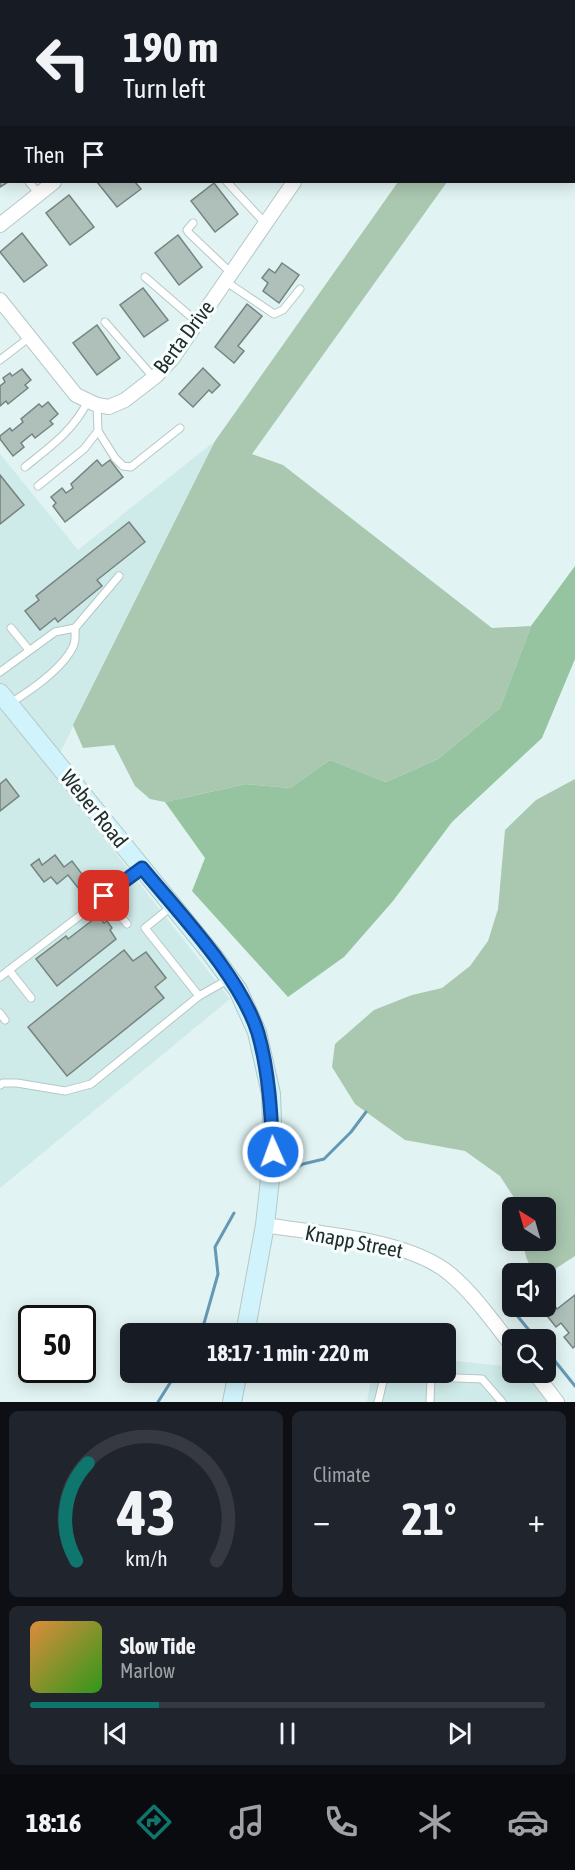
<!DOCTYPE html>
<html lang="en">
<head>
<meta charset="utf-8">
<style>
	:root { --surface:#171b24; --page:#20242c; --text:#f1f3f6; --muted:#9ea1a6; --line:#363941; --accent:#0f766e }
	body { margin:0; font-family:"Asap Condensed",sans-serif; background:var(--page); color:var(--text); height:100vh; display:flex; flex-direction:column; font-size:22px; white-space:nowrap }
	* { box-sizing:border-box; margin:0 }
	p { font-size:20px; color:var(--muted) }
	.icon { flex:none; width:33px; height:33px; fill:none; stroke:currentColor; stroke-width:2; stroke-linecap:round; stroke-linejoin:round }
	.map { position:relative; height:1402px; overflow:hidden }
	.side { display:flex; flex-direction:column; gap:9px; padding:9px; background:#0d0f14; flex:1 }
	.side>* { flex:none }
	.guide { position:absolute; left:0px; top:0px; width:576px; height:183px; box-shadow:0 3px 15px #0003; background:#171b24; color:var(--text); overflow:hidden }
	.needle { width:39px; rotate:323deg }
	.controls { position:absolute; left:502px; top:1197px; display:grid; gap:12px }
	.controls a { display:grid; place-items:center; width:54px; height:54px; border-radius:9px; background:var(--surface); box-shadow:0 3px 15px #0003; font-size:30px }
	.speed { position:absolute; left:18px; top:1305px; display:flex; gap:12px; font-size:30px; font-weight:700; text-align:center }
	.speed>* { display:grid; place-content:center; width:78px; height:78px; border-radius:50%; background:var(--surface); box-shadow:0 3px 15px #0003; line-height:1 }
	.speed .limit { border:3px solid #111; border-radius:9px; background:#fff; color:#111 }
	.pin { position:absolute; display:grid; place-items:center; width:51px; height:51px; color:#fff; margin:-26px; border-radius:12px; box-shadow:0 3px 9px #0006 }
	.me { position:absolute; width:66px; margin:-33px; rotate:358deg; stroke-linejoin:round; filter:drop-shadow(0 0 4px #0008) }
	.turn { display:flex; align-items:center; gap:21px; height:126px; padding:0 24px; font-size:27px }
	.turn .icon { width:78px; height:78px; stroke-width:2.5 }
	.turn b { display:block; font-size:42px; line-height:51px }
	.then { display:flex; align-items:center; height:57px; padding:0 24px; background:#0003; gap:12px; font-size:22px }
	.big { font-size:45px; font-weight:700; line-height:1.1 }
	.side .card { flex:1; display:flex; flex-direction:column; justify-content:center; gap:9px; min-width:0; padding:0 21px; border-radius:9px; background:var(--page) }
	.side .dial { align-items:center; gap:0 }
	.dial svg { height:156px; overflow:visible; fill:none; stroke:var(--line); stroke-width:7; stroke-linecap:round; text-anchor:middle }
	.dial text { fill:var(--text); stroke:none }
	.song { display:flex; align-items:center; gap:18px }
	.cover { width:72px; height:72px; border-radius:9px; background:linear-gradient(135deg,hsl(30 70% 55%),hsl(110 70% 35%)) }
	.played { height:6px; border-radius:3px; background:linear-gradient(90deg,var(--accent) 25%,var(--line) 25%) }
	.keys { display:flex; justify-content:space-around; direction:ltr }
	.heat { display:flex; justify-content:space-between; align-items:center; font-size:33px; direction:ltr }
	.side .tiles { flex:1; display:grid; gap:9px; grid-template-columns:1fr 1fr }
	.card:last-child { grid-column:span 2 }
	.trip { position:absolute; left:120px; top:1323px; width:336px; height:60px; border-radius:9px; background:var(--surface); box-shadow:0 3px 15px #0003; font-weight:700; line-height:60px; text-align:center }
	.dock { display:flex; height:96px; justify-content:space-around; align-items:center; background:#090b0e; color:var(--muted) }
	.dock .icon { width:42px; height:42px }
	.dock .active { color:var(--accent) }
	.dock b { font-size:27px; color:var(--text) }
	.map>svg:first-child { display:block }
	.built { fill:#ceeae9 }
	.green { fill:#aac7b0 }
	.forest { fill:#96c4a1 }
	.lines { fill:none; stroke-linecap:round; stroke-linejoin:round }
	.stream { stroke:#6698b4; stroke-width:3 }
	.building { fill:#afc0ba; stroke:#74847e; stroke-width:1.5 }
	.service-casing { stroke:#b5c8c7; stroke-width:9 }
	.minor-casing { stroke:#b5c8c7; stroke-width:16 }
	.secondary-casing { stroke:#b5c8c7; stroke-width:20 }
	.service { stroke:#fff; stroke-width:7 }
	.minor { stroke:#fff; stroke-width:14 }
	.secondary { stroke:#d1f4fc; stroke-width:18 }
	.route-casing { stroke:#114b97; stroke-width:15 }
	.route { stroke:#1a73e8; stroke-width:10 }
	.labels { text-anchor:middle; stroke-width:6; stroke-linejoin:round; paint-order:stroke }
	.street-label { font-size:21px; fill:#252c2c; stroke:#f7fffe }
</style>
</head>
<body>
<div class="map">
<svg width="575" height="1402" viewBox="0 0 575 1402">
	<rect width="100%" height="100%" fill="#e1f4f3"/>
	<g class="built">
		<polygon points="215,441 51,771 230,999 0,1188 0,454 78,550"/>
		<polygon points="446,1360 513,1367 513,1372 530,1373 554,1402 367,1402 372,1373 446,1372"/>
	</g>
	<g class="green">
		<polygon points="398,182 447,182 252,454 283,465 492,628 531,626 500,708 438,759 386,782 330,760 290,788 246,784 165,802 150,799 135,786 114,745 83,748 73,725 215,441"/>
		<path d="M575,779V1256L546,1275L534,1273C528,1263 523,1252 524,1241L546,1240V1208L520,1207L500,1176L465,1151L405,1140L355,1104L332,1067L335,1044L374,1010L412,995L442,988L470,966L488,941L498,909L505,830L536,800Z"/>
	</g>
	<polygon class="forest" points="575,566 575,659 542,738 452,822 393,901 344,957 288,997 192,891 205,858 165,802 246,784 290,788 330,760 386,782 438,759 500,708 531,626"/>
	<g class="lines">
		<g class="stream">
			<polyline points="291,1171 303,1164 324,1159 351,1132 366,1112"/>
			<polyline points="516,1306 515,1313 537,1340"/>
			<polyline points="201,1334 218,1274 215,1247 234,1213"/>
			<polyline points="546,1350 575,1386"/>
			<polyline points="158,1402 177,1372"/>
		</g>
	</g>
	<g class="building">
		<polygon points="169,0 192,0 193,2 167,2"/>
		<polygon points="467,0 508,0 465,2"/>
		<polygon points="0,167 2,182 8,182 0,187"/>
		<polygon points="97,182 135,182 141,189 117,207"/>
		<polygon points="214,183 238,214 215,232 191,201"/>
		<polygon points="69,195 94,227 70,245 46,213"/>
		<polygon points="22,233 47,265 24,282 0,252"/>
		<polygon points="178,235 202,267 179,285 155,253"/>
		<polygon points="282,263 299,275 279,303 263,291 268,283 262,278 269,269 275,273"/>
		<polygon points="143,288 168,320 144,337 120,305"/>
		<polygon points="247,304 262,316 238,346 244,351 234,363 215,347"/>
		<polygon points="97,325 120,358 97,375 73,343"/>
		<polygon points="203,368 220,385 212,393 209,390 193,407 179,394"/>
		<polygon points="22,369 31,380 25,385 28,388 8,404 6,401 0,406 0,386 5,382 3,378 10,373 12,376"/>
		<polygon points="48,402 58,414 50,421 53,424 35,438 32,434 21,443 24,447 13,456 0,439 0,436 10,428 12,431 23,422 21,419 39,404 42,407"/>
		<polygon points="97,460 102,466 110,460 123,477 65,522 53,506 56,503 51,497 62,488 66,493 73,488 71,484"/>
		<polygon points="0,475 24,505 0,524"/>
		<polygon points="129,522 145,542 97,580 102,586 58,622 55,618 40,630 25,611 39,600 36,596"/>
		<polygon points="6,779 19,796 0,811 0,784"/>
		<polygon points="55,855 64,867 72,861 88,882 79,889 68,875 57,884 51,877 44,882 31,865 39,859 42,865"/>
		<polygon points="98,916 104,923 107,921 112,928 110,930 116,939 57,986 36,959 66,936 68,939"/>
		<polygon points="124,950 133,961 146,952 166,978 155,987 164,998 67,1076 28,1027"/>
		<polygon points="575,1295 575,1346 573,1348 564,1337 569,1333 561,1323 556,1327 548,1317 552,1313 548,1309 554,1305 557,1309"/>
	</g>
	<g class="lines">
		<g class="service-casing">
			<g id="service">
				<polyline points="207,0 208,2"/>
				<polyline points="0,145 2,146"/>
				<polyline points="29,182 39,194"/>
				<polyline points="227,182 265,223"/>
				<polyline points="193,223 187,230 189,233 231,273"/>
				<polyline points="145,277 197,322"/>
				<polyline points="225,281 274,314 283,310 300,289"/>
				<polyline points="105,322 154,378"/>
				<polyline points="0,360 30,337"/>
				<polyline points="98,431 115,458 123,466 131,467 180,428"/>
				<path d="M25,467C51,446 73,431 88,401"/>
				<polyline points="38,486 84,449 98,431 97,405"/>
				<polyline points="11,628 29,650"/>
				<polyline points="75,628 119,576"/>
				<path d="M0,672L55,632L75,628C75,634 76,641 73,647C62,669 30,691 9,704"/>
				<polyline points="104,896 127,924"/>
				<polyline points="171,907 145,928 199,996"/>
				<polyline points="9,970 31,998"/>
				<polyline points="0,977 142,868"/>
				<polyline points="0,1013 5,1020"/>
				<polyline points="0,1085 3,1083 17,1083 65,1091 91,1084 199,996 229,979"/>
				<polyline points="431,1377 482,1379 502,1402"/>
				<path d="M378,1402C380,1396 381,1388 383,1382C391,1368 417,1376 431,1377L430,1402"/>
			</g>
		</g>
		<g class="minor-casing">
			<g id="minor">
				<polyline points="376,0 377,2"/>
				<polyline points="277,2 279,0"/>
				<polyline points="433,2 435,0"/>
				<polyline points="0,225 54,182"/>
				<polyline points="0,300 76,395 97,405 109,407 125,400 156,376 172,359 294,182"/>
				<path d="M265,1225C319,1234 408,1239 450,1274C473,1293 494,1323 513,1347"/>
				<polyline points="534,1372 557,1402"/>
			</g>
		</g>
		<g class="secondary-casing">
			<g id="secondary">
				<polyline points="0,693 211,953 238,990 257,1032 271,1094 273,1152 265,1225 245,1334"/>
				<polyline points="232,1402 238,1372"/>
			</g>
		</g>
		<use href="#service" class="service"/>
		<use href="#minor" class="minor"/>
		<use href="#secondary" class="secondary"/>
	</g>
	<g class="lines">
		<g class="route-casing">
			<path id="route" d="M104,896L142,868C180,914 240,976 258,1033C269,1072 271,1112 273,1152"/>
		</g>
		<use href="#route" class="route"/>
	</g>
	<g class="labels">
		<g class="street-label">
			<text transform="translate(184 337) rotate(-53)" y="7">Berta Drive</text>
			<text transform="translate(94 809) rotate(51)" y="7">Weber Road</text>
			<text transform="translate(354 1242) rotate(11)" y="7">Knapp Street</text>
		</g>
	</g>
</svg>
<div class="controls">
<a><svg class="needle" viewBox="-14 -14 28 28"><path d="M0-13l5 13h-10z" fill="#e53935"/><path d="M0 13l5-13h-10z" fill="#9ea1a6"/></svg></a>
<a><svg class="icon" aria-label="sound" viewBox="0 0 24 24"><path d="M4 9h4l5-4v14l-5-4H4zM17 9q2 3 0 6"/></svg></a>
<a><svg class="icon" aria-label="search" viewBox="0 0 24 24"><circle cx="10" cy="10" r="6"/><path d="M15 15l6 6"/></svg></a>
</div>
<div class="speed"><div class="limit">50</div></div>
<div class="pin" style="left:104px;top:896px;background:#d93025"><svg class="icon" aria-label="arrive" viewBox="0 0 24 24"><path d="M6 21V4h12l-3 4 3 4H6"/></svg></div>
<svg class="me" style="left:273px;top:1152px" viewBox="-20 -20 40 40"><circle r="17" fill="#1a73e8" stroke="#fff" stroke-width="3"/><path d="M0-11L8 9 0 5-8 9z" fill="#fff"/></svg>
<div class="trip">18:17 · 1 min · 220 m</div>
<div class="guide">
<div class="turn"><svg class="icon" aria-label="left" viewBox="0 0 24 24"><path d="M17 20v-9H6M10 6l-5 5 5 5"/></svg><div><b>190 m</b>Turn left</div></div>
<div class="then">Then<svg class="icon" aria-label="arrive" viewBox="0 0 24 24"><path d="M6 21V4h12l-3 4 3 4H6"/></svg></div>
</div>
</div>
<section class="side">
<div class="tiles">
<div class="card dial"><svg viewBox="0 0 100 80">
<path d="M14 69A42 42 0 1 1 86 69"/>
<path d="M14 69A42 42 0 0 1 20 19" stroke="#0f766e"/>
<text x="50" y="56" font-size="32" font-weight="700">43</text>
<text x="50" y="72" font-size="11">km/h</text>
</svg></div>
<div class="card"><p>Climate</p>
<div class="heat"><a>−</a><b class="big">21°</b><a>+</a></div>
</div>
<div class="card">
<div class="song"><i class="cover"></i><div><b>Slow Tide</b><p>Marlow</p></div></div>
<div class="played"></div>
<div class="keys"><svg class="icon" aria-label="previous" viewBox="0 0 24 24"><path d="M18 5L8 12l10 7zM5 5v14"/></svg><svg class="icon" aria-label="pause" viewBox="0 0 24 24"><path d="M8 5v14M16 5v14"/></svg><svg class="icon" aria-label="next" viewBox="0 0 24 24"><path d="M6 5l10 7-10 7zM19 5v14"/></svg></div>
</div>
</div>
</section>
<nav class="dock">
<b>18:16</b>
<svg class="icon active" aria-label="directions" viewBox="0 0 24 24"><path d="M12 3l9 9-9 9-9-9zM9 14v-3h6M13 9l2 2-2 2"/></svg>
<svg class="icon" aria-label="music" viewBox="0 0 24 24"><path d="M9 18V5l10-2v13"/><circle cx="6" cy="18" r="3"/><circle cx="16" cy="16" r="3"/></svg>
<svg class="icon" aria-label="phone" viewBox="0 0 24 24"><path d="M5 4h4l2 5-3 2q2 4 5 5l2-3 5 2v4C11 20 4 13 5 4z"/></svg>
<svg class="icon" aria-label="climate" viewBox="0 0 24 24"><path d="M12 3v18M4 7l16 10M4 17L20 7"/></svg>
<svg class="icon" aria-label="car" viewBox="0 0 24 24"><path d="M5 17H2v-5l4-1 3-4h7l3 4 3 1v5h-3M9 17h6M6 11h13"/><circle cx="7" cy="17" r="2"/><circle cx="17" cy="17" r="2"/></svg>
</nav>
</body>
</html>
